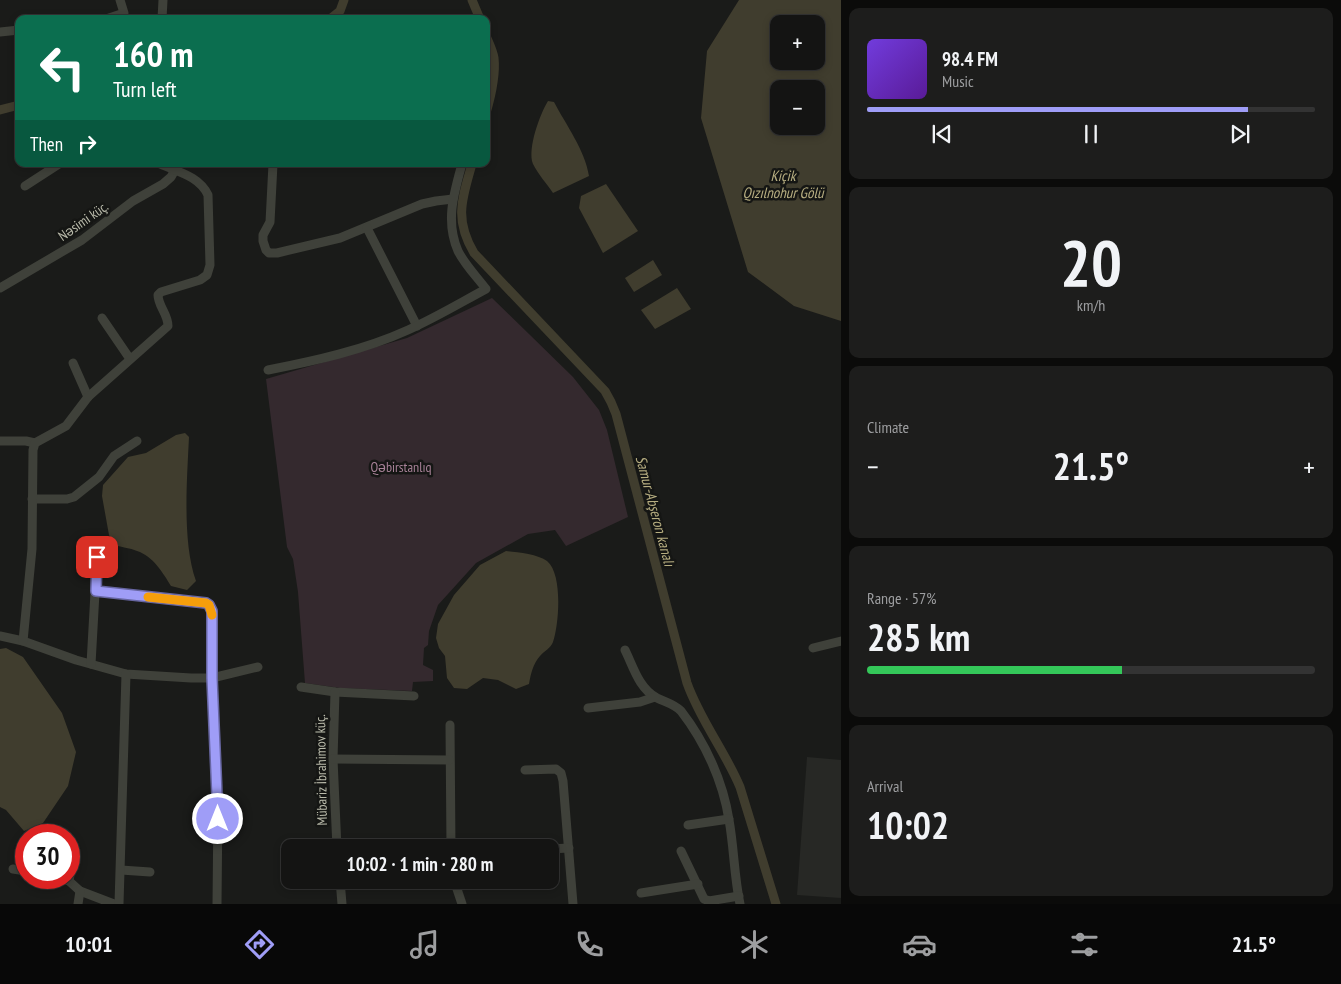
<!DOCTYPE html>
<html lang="en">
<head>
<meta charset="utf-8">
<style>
	:root { --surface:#141413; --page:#1d1d1c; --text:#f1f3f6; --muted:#9d9ea0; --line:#333; --accent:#9f9df7 }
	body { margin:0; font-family:"PT Sans Narrow",sans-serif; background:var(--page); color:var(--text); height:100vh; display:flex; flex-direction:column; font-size:19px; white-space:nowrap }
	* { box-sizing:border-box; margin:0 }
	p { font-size:16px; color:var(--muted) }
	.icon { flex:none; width:28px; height:28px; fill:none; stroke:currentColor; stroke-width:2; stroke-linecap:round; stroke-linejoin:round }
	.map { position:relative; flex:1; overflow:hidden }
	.details { display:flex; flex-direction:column; gap:8px; padding:8px; background:#0b0b0a; width:500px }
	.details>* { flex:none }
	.hud { position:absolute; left:15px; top:15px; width:475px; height:152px; border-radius:10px; box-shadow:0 2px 8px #0003,0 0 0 1px var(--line); background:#0b6e4f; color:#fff; overflow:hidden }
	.controls { position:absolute; left:770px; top:15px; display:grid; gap:10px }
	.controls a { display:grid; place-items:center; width:55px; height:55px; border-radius:10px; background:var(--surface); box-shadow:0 2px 8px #0003,0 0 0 1px var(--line); font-size:25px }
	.speed { position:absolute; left:15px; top:824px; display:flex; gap:10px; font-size:25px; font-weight:700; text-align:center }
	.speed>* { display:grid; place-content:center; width:65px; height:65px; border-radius:50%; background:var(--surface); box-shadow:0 2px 8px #0003,0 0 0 1px var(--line); line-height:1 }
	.speed .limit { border:8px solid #d22; background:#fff; color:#111 }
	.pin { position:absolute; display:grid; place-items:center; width:42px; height:42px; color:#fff; margin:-21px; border-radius:10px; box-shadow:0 2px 8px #0006 }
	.me { position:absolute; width:55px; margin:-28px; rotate:0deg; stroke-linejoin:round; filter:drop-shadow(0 0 4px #0008) }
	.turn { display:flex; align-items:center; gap:18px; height:105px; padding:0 15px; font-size:22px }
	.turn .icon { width:65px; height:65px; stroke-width:2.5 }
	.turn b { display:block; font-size:35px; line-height:42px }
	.then { display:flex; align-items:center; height:48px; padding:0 15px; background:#0003; gap:10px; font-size:19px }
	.big { font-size:38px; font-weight:800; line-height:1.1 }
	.details .card { flex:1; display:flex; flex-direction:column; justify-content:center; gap:8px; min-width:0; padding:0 18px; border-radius:10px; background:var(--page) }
	.details .dial { align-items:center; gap:0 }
	.dial b { font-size:65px; line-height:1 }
	.song { display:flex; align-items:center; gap:15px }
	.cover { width:60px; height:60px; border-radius:8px; background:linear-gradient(135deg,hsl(260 70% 55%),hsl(270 70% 35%)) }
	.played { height:5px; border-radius:2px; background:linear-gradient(90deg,var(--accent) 85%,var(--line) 85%) }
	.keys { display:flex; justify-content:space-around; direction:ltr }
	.heat { display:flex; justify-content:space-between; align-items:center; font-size:28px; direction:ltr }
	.charge { height:8px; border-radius:4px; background:linear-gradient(90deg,#34c759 57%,var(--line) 0) }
	.trip { position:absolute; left:281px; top:839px; width:278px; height:50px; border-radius:10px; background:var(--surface); box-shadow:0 2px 8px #0003,0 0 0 1px var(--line); font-weight:800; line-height:50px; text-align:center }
	.dock { display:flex; height:80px; justify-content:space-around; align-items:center; background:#080808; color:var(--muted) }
	.dock .icon { width:35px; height:35px }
	.dock .on { color:var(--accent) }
	.dock b { font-size:22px; color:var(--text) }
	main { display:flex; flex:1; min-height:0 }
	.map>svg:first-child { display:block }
	.built { fill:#272825 }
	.green { fill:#34292e }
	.water { fill:#403d2e; fill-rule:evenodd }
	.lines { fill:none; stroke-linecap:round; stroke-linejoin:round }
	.canal { stroke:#403d2e; stroke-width:9 }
	.street { stroke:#3f413a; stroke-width:9 }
	.route-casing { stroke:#6766a1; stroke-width:12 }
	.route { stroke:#9f9df7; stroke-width:9 }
	.slow { stroke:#f59e0b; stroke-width:9 }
	.labels { text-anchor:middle; stroke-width:5; stroke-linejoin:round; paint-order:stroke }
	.street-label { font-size:14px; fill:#babbab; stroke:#151614 }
	.park-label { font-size:14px; fill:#a78197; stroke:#151614 }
	.water-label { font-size:15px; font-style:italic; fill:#b7ae81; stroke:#151614 }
</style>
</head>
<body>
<main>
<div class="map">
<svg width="841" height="904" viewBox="0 0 841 904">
	<rect width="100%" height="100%" fill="#1a1b19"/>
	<polygon class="built" points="807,757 841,760 841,898 797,895"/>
	<polygon class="green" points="492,298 573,377 599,410 607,430 628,517 566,546 555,530 528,534 476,563 438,605 429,631 428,645 424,648 423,665 433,670 433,681 413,682 412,691 340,688 305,683 298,592 293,559 287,547 266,379 407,338"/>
	<g class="water">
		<path d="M739,0H841V321L794,306L748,272L701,118L707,51ZM779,24H816V61H779ZM779,89H816V126H779Z"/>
		<path d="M548,101L554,102C566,125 585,150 589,176L553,193C547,184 538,174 533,164C527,149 540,114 548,101Z"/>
		<polygon points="606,184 638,231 603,253 579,208 581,196"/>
		<polygon points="653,260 662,275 634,292 625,278"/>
		<polygon points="677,288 691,309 655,329 641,310"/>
		<path d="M185,433L189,437C187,480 182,542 196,581L187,590L171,586C163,573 153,556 137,551C130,548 121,547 113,545L109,535L102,496L103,485L128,457L146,453L176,435Z"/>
		<path d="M506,551C516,552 538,554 547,561C563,574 559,624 553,642C551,648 544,651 540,656C533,664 531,673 529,684L516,689L498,680L483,678L467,689L454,688L447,678L445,656L439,648L436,638L438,624L454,595L480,565Z"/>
		<polygon points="6,648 23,657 62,713 76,752 68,786 43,823 24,831 6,810 0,807 0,649"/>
	</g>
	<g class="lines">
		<g class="canal">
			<polyline points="472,0 480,19"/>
			<polyline points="330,19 340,11 344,0"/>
			<path d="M486,36C489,43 493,51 494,58C496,76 491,96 486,113"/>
			<polyline points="0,110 19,105"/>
			<path d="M472,164C462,199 454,219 474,253L605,391L611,402L616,414L687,683C700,720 725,751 740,787L776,904"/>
		</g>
		<g class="street">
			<polyline points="106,19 124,13 120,0"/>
			<polyline points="162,19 163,0"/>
			<polyline points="0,32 19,30"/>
			<polyline points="273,164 270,222 263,235 263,241 266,250 269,253 277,253 340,238 422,204 436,201 453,199"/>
			<polyline points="25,186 59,164"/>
			<polyline points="367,228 417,326"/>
			<polyline points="0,288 82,240 133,201 163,184 171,177 175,170"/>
			<polyline points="102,318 130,359"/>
			<polyline points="73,363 88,397"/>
			<path d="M268,370C314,361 364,350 408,330C435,318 460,303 486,289C477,277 465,265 458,251C445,221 454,193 462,164"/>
			<polyline points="0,441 26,441 35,443"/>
			<polyline points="32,499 67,499 74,497 99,477 114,456 137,441"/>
			<polyline points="96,591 206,603 209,605 212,611 212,678 218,803 217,904"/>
			<polyline points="0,636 23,641 76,660 126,674 191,678 212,678 258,667"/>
			<path d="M23,641L32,549L33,450L35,443L66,426L88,397L168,326C168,314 158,306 158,295L161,292L200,280L207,275L210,265L208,195C199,176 178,172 160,164"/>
			<polyline points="813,648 841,641"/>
			<path d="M625,650C633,666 639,689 657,698C665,702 674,704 681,711C705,742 723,781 729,820C734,847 734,876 740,904"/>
			<polyline points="91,664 97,557"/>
			<polyline points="301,687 335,692 414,696"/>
			<polyline points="335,692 333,759 337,848"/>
			<polyline points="588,708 640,702 655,697"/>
			<polyline points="450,725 451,848"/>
			<polyline points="333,759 449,760"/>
			<polyline points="525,770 556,769 561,773 563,781 573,904"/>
			<polyline points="688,825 729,819"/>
			<polyline points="550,849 569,848"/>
			<polyline points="681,851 704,899 709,901 739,896"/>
			<polyline points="13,869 26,871"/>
			<polyline points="121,870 150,872"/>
			<polyline points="60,878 69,881 80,891 114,904"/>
			<polyline points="340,880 342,904"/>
			<polyline points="454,880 462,904"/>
			<polyline points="69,881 74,850"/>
			<polyline points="641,893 698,884"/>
			<polyline points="78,904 80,891"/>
			<polyline points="119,904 126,674"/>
		</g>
	</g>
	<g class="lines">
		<g class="route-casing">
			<polyline id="route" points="97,557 96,591 206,603 209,605 212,611 212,678 218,819"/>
		</g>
		<use href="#route" class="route"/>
		<polyline class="slow" points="148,597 206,603 209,605 212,615"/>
	</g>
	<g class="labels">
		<g class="street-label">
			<text transform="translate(83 221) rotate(-35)" y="5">Nəsimi küç.</text>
			<text transform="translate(321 770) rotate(-91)" y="5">Mübariz İbrahimov küç.</text>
		</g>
		<g class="park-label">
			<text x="401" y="472">Qəbirstanlıq</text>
		</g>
		<g class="water-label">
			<text x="783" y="181">Kiçik<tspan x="783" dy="17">Qızılnohur Gölü</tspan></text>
			<text transform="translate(655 511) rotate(75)" y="5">Samur-Abşeron kanalı</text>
		</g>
	</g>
</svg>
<div class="controls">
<a>+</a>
<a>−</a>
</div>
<div class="speed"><div class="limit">30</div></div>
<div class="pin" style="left:97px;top:557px;background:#d93025"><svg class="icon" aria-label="arrive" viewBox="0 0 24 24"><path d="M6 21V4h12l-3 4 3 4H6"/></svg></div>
<svg class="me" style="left:218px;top:819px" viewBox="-20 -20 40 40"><circle r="17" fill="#9f9df7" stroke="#fff" stroke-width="3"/><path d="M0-11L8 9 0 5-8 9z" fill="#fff"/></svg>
<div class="trip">10:02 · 1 min · 280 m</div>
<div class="hud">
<div class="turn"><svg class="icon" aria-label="left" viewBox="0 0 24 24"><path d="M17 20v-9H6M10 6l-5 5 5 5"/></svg><div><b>160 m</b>Turn left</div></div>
<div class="then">Then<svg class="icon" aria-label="right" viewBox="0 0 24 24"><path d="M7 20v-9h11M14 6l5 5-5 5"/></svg></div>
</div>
</div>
<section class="details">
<div class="card">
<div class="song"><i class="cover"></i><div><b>98.4 FM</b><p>Music</p></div></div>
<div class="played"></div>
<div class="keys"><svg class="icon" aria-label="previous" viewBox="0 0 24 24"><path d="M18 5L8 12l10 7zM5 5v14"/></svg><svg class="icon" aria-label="pause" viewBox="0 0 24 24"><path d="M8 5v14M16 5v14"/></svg><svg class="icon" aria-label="next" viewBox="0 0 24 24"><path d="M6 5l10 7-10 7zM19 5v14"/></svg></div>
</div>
<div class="card dial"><b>20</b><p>km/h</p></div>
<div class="card"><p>Climate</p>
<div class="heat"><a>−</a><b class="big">21.5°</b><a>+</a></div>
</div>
<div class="card"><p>Range · 57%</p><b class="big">285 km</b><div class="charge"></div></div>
<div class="card"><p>Arrival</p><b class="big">10:02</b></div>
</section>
</main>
<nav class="dock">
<b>10:01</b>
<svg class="icon on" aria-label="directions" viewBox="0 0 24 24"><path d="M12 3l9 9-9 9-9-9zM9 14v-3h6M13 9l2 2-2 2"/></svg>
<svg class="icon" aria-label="music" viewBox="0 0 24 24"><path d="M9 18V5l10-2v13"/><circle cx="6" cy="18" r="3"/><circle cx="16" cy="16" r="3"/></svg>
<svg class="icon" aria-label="phone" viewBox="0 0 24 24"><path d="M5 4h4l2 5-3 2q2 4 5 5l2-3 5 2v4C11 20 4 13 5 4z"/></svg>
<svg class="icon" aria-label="climate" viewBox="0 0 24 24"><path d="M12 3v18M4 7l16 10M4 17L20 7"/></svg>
<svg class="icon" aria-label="car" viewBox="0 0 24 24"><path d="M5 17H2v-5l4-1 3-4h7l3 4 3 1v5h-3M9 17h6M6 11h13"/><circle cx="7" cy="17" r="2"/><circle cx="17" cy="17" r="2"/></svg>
<svg class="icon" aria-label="filters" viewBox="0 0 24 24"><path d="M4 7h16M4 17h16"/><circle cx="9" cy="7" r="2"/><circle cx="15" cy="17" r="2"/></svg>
<b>21.5°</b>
</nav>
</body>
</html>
